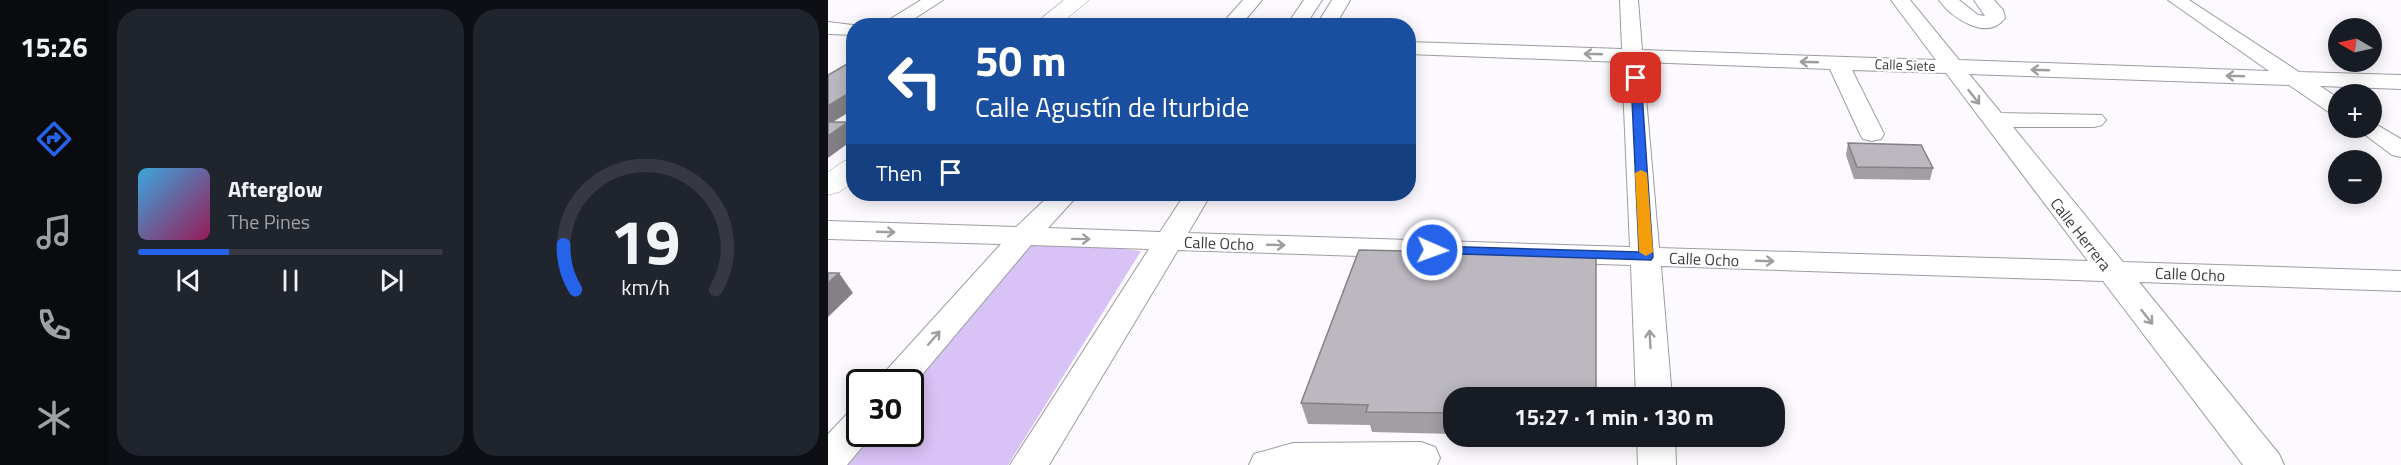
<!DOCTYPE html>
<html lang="en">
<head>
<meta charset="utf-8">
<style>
	:root { --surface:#171b24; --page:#20242c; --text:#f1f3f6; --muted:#9ea1a6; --line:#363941; --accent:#2563eb }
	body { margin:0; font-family:"Titillium Web",sans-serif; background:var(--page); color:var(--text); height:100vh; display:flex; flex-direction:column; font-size:22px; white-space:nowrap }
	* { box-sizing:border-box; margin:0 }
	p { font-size:20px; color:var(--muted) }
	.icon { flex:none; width:33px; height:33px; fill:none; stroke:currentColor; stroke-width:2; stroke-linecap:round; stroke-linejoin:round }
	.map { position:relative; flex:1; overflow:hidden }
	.side { display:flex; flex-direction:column; gap:9px; padding:9px; background:#0d0f14; width:720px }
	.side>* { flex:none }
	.guide { position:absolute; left:18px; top:18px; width:570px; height:183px; border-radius:24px; box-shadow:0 3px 15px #0003; background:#1a4fa0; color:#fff; overflow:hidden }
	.needle { width:39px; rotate:279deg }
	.tools { position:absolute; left:1500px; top:18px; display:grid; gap:12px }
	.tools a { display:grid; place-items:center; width:54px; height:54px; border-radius:50%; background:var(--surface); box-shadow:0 3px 15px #0003; font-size:30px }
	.speed { position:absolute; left:18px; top:369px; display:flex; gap:12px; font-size:30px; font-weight:700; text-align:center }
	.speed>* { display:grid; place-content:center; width:78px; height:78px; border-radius:50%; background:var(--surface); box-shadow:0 3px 15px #0003; line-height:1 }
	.speed .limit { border:3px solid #111; border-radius:9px; background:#fff; color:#111 }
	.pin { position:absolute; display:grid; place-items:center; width:51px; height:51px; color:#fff; margin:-26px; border-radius:12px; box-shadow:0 3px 9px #0006 }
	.me { position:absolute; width:66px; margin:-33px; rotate:92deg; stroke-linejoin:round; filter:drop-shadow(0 0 4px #0008) }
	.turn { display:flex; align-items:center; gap:21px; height:126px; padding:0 30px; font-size:27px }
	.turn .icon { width:78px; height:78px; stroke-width:2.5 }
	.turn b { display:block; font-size:42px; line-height:51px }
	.then { display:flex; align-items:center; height:57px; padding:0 30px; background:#0003; gap:12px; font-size:22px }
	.side .widget { flex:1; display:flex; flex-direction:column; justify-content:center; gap:9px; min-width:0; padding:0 21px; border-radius:24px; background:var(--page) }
	.side .dial { align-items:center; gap:0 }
	.dial svg { height:156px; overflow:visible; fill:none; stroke:var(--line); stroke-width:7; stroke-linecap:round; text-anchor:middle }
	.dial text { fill:var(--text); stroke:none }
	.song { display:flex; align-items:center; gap:18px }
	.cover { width:72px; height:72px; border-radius:9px; background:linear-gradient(135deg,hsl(200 70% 55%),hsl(330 70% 35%)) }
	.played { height:6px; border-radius:3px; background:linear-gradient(90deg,var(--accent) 30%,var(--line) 30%) }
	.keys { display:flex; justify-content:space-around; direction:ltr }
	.side .tiles { flex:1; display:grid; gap:9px; grid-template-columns:repeat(2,1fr) }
	.trip { position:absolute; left:615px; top:387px; width:342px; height:60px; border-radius:24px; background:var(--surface); box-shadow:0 3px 15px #0003; font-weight:700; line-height:60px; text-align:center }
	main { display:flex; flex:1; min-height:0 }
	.dock { display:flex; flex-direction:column; width:108px; justify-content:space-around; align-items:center; background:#090b0e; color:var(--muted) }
	.dock .icon { width:42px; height:42px }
	.dock .on { color:var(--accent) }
	.dock b { font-size:27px; color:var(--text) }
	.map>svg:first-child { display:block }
	.green { fill:#d9c2f5 }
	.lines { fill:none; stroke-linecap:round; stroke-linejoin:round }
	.minor-casing { stroke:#9e9ba2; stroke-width:2 }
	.major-casing { stroke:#9e9ba2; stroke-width:1 }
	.minor { fill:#fff; fill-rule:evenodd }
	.major { fill:#fff; fill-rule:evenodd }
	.wall { fill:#a19ea4 }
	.shaded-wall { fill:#838186 }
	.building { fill:#bbb8bf; stroke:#838186; stroke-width:1.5 }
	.oneway { stroke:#9e9e9e }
	.route { fill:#2563eb; stroke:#184099; stroke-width:1.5 }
	.slow { fill:#f59e0b }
	.labels { text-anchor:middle; stroke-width:4.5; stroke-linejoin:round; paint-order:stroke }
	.far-street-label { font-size:14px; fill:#3d3c3e; stroke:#fff }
	.street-label { font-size:16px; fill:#3d3c3e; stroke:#fff }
</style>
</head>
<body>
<main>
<nav class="dock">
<b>15:26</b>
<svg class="icon on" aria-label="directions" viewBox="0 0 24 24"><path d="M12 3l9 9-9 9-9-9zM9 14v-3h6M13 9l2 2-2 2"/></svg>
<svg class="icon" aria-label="music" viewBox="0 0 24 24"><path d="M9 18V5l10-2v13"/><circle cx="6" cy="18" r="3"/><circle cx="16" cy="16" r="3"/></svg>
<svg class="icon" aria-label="phone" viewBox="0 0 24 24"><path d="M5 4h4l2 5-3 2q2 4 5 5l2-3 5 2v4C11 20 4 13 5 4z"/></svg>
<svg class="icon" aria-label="climate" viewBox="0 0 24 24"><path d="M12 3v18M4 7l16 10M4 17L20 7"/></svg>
</nav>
<section class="side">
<div class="tiles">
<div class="widget">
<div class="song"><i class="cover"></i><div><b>Afterglow</b><p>The Pines</p></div></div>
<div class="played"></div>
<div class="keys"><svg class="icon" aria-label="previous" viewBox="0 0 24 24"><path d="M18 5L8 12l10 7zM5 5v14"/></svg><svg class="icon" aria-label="pause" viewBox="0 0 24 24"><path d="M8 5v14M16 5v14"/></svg><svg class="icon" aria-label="next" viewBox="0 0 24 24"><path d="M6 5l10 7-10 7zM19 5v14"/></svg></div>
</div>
<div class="widget dial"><svg viewBox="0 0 100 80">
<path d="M14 69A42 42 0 1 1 86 69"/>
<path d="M14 69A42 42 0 0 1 8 46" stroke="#2563eb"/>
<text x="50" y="56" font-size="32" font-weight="700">19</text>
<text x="50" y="72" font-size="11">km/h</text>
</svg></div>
</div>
</section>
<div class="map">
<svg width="1573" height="465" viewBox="0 0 1573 465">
	<rect width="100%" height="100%" fill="#fcf9ff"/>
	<polygon class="green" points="196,239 313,251 180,465 2,465 32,434 82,434 82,382 73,382"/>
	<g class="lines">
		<g class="minor-casing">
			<g id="minor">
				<polygon points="93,0 115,0 75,26 51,26"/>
				<polygon points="415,0 434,0 412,26 392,26"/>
				<polygon points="476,0 494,0 477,26 458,26"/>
				<polygon points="504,0 522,0 507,26 488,26"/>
				<path d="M792,0H810L814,50L1108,60L1063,0H1082L1131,60L1441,71L1340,0H1361L1471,72L1573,75V89L1492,86L1510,98V115L1502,113L1461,85L1141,74L1173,113L1274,115L1278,120L1274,125L1266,127H1185L1295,262L1573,271V291L1311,282L1451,454L1456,465H1415L1275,281L833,266L844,398H808L803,265L350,250L221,465H182L321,249L203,245L82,389V382H50L56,373L173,244L0,239V221L188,227L223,194H251L220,228L332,232L357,194H383L360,233L802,247L794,62L580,54V42L794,49ZM815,62L1002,69L1032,134L1035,139L1044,141L1053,139L1056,134L1024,70L1118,73L1260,261L831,248Z"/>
				<path d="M1111,0H1131L1150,15L1157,16L1146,0H1166L1175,10L1177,18C1160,42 1123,18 1111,0Z"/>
				<polygon points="0,22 33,26 26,26 26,35 0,34"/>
				<polygon points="1544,122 1573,139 1573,157 1564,155 1528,128 1544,128"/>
				<polygon points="32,410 32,434 45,434 19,465 0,465 0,434 19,414"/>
				<polygon points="809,436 847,436 848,465 810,465"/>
				<polygon points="593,442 607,447 612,458 609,465 421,465 426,454 465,443"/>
			</g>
		</g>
		<g class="major-casing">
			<g id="major">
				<polygon points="236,0 261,0 230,26 204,26"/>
				<polygon points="26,158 26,182 11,192 0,195 0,172 16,161"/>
			</g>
		</g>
		<use href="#minor" class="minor"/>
		<use href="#major" class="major"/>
	</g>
	<g class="wall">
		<polygon points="1020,143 1105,168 1102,180 1026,179 1018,155"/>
		<polygon points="626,398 626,434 544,432 542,425 480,424 473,403"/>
	</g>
	<g class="shaded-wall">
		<polygon points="26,90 26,109 0,125 0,106"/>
		<polygon points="20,122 26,131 26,139 0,158 0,136"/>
		<polygon points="11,273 25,293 0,317 0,283"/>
	</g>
	<g class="building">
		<polygon points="26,60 26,90 0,106 0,75"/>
		<polygon points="0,122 20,122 0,136"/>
		<polygon points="1020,143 1093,145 1105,168 1029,167"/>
		<polygon points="531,250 768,255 768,398 626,398 626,413 538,412 540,405 473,403"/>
		<polygon points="0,273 11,273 0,283"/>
	</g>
	<defs><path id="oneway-shaft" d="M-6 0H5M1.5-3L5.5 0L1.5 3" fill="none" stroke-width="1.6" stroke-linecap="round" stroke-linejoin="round" transform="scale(1.5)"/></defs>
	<g class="oneway">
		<use href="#oneway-shaft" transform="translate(765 54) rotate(-178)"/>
		<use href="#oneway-shaft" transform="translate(981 62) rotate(-178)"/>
		<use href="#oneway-shaft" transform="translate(1212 70) rotate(-178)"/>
		<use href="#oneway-shaft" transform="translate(1407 76) rotate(-178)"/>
		<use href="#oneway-shaft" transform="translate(1146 97) rotate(52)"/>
		<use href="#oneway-shaft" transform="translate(58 232) rotate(2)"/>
		<use href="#oneway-shaft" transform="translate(253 239) rotate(1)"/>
		<use href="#oneway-shaft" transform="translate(448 245) rotate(2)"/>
		<use href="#oneway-shaft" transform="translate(937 261) rotate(2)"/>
		<use href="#oneway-shaft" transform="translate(1319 317) rotate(52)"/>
		<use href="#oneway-shaft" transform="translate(106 338) rotate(-49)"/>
		<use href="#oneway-shaft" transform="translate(822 339) rotate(-93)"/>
	</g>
	<polygon class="route" points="808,74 813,78 825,257 823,260 599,253 599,247 604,246 811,252 803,78"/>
	<polygon class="slow" points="813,170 819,173 825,252 818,256 811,252 807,173"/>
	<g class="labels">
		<g class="far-street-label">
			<text transform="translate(1077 65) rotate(2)" y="5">Calle Siete</text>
		</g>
		<g class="street-label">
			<text transform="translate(1253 234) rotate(52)" y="6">Calle Herrera</text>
			<text transform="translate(391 243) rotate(2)" y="6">Calle Ocho</text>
			<text transform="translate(876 259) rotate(2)" y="6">Calle Ocho</text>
			<text transform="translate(1362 274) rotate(2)" y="6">Calle Ocho</text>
		</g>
	</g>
</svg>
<div class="tools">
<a><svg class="needle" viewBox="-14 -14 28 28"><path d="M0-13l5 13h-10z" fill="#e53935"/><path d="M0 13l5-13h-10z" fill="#9ea1a6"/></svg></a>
<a>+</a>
<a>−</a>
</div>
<div class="speed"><div class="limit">30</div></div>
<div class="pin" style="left:808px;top:78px;background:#d93025"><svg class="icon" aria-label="arrive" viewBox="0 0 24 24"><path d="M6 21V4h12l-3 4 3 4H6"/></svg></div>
<svg class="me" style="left:604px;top:250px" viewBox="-20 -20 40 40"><circle r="17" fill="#2563eb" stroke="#fff" stroke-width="3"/><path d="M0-11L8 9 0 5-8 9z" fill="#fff"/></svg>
<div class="trip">15:27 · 1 min · 130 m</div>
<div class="guide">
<div class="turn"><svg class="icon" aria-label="left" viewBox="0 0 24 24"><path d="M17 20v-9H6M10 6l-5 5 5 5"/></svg><div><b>50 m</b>Calle Agustín de Iturbide</div></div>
<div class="then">Then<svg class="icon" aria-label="arrive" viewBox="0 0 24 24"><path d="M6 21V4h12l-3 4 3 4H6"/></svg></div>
</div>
</div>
</main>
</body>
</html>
